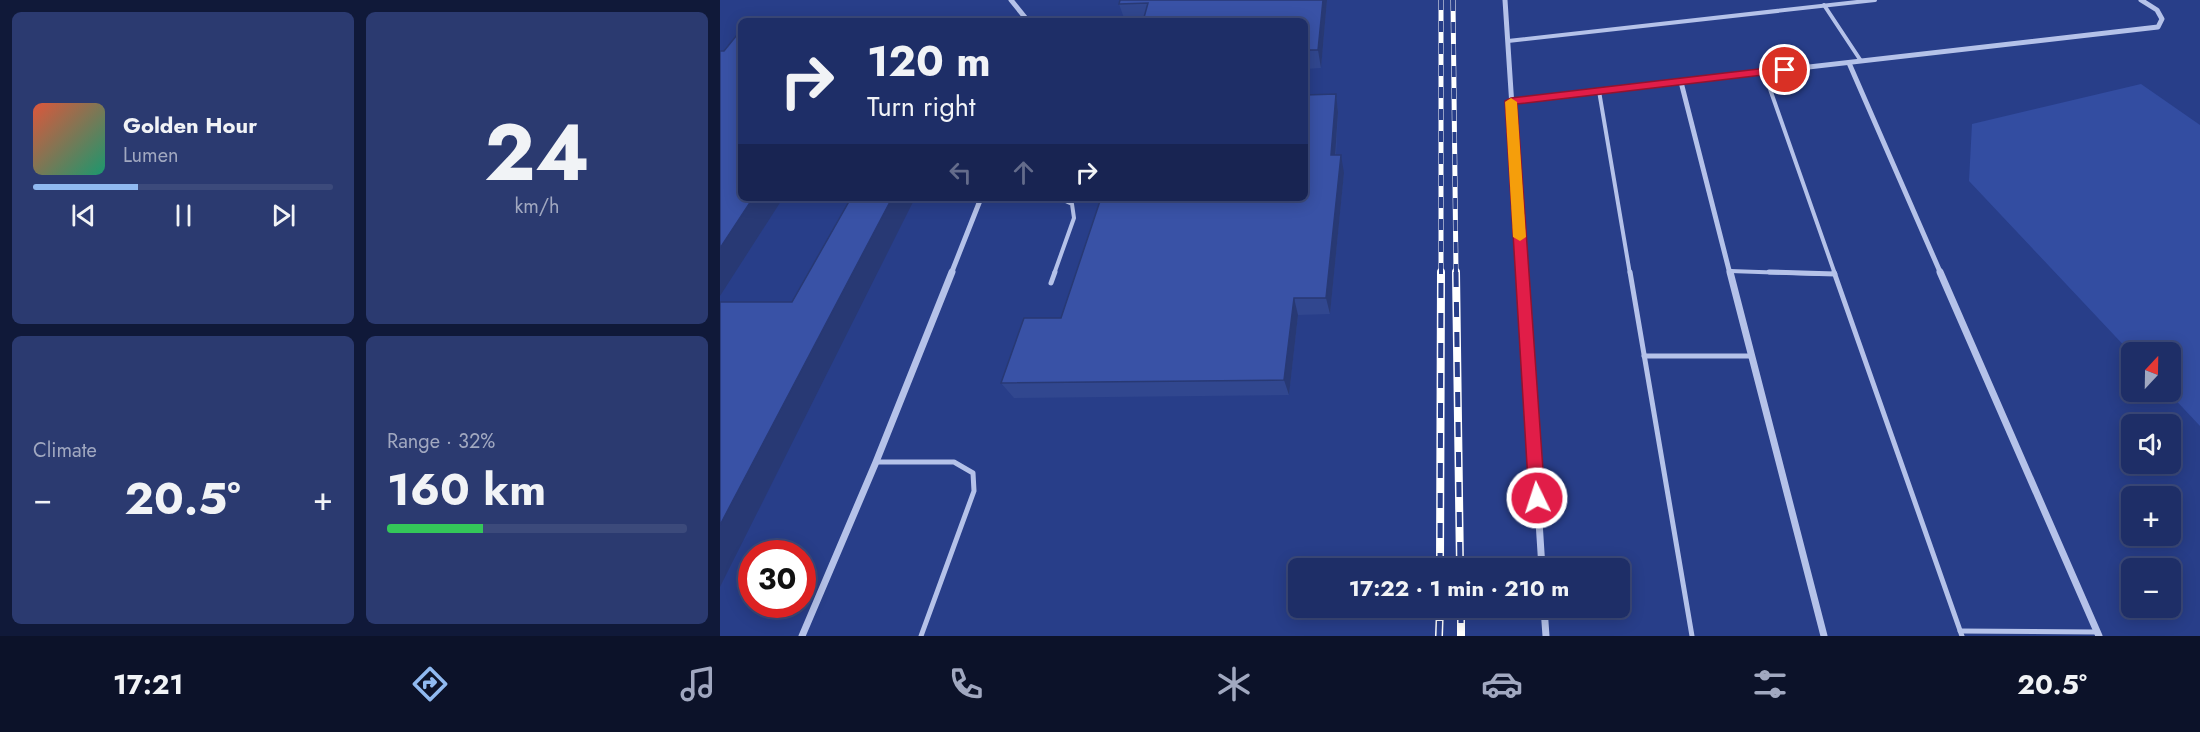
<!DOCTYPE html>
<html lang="en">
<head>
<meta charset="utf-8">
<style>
	:root { --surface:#1e2e67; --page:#2b3a70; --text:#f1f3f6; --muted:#a1a8c0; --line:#3c4a7b; --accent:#90b9f0 }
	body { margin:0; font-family:Jost,sans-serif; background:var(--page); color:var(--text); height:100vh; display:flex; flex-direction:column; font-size:22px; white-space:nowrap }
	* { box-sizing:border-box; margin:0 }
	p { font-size:20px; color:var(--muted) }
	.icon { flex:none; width:33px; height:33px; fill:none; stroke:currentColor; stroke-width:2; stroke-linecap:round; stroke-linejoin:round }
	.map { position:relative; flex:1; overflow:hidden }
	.panel { display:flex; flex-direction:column; gap:12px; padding:12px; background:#101939; width:720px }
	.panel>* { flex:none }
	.guide { position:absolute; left:18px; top:18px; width:570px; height:183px; border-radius:9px; box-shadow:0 3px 15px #0003,0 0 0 2px var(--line); background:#1e2e67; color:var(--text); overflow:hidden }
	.needle { width:39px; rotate:22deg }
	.tools { position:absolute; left:1401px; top:342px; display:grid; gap:12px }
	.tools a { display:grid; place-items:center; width:60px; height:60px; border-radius:9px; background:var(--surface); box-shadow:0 3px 15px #0003,0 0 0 2px var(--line); font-size:30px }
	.speed { position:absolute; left:18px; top:540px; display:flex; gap:12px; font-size:30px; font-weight:700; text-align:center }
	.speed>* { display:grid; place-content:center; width:78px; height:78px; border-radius:50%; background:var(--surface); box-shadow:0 3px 15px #0003,0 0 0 2px var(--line); line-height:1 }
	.speed .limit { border:9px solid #d22; background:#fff; color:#111 }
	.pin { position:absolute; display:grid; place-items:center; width:51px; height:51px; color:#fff; margin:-26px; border:3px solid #fff; border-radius:50%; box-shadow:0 2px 6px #0007 }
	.me { position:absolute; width:66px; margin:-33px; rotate:356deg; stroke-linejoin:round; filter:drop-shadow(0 0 4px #0008) }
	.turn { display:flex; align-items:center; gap:21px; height:126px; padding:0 30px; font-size:27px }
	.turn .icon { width:78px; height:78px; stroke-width:2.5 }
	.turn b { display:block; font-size:42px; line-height:51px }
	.lanes { display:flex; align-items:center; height:57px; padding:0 30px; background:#0003; justify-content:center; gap:30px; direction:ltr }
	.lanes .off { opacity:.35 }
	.big { font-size:45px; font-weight:700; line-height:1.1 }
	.panel .card { flex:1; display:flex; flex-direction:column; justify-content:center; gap:9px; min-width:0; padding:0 21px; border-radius:9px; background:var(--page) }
	.panel .dial { align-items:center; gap:0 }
	.dial b { font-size:78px; line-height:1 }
	.song { display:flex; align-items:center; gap:18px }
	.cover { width:72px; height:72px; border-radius:9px; background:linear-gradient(135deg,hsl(10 70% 55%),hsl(160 70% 35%)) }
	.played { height:6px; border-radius:3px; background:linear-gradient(90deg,var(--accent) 35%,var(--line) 35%) }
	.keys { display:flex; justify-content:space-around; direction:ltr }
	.heat { display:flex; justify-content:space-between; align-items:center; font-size:33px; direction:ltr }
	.charge { height:9px; border-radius:4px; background:linear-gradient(90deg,#34c759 32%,var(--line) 0) }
	.panel .tiles { flex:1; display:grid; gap:12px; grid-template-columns:repeat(2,1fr) }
	.trip { position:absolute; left:568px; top:558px; width:342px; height:60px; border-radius:9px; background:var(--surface); box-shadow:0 3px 15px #0003,0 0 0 2px var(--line); font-weight:700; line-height:60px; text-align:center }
	.dock { display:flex; height:96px; justify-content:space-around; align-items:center; background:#0c1229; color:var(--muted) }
	.dock .icon { width:42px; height:42px }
	.dock .on { color:var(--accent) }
	.dock b { font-size:27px; color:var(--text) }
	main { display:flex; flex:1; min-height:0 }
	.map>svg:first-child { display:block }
	.green { fill:#334da1 }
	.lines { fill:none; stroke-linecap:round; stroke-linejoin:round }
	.lane-far1 { stroke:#b5c2e9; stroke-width:4 }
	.lane { stroke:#b5c2e9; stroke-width:5 }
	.street-far1 { stroke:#b5c2e9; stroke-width:5 }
	.street { stroke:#b5c2e9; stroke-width:7 }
	.rail-far1-casing { stroke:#fff; stroke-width:5 }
	.rail-casing { stroke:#fff; stroke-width:8 }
	.rail-far1 { stroke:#283e89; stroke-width:4; stroke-dasharray:11; stroke-linecap:butt }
	.rail { stroke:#283e89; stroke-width:5; stroke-dasharray:15; stroke-linecap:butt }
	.wall { fill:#31478f }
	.shaded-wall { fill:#283974 }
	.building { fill:#3952a6; stroke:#283974; stroke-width:1.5 }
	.route { fill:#e11d48; stroke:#92132f; stroke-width:1.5 }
	.slow { fill:#f59e0b }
</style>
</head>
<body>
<main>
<section class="panel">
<div class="tiles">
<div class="card">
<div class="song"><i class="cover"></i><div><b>Golden Hour</b><p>Lumen</p></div></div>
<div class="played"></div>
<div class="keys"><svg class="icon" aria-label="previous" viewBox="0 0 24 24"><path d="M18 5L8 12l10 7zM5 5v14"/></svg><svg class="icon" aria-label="pause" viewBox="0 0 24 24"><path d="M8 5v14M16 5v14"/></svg><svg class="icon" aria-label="next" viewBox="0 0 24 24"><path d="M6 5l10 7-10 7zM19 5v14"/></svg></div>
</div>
<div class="card dial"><b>24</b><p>km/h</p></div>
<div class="card"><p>Climate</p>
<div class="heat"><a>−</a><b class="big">20.5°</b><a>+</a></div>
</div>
<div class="card"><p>Range · 32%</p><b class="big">160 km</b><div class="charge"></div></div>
</div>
</section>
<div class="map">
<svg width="1480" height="636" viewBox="0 0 1480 636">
	<rect width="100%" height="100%" fill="#283e89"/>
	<polygon class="green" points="1421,84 1480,125 1480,426 1448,392 1450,392 1450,352 1411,353 1249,181 1252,124"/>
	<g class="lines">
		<g class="lane-far1">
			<polyline points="1104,5 1141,61"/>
			<polyline points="788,41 1155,0"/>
			<polyline points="1044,72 1115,274"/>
			<polyline points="879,91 910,274"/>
			<polyline points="1010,271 1102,274"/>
			<polyline points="334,274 354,218 352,204 339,198"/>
		</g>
		<g class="lane">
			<polyline points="910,272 972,636"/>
			<polyline points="1049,272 1115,274"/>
			<polyline points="1114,272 1242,636"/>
			<polyline points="331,283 335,272"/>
			<polyline points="924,356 1032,356"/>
			<polyline points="156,462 234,462 253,473 254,491 201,636"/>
			<polyline points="1240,631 1377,632"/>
		</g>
		<g class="street-far1">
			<polyline points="291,0 308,21"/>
			<polyline points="785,0 803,274"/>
			<polyline points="1129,63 1221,274"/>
			<polyline points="961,82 1010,274"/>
			<polyline points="791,101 1438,27 1442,19 1437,10 1421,0"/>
			<polyline points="231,274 261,198"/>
		</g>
		<g class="street">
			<polyline points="803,272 822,568"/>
			<polyline points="1010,272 1104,636"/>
			<polyline points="1220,272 1379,636"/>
			<polyline points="824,608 826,636"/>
			<polyline points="82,636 156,462 232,272"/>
		</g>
		<g class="rail-far1-casing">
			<g id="rail-far1">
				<polyline points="733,0 736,274"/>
				<polyline points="721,274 721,0"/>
			</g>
		</g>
		<g class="rail-casing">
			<g id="rail">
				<polyline points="736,272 740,568"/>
				<polyline points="720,568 721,272"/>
				<polyline points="741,608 741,636"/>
				<polyline points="719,636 720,608"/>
			</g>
		</g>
		<use href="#rail-far1" class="rail-far1"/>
		<use href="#rail" class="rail"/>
	</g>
	<g class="wall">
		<polygon points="400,0 607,0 601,68 585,69 585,21 405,21 399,4"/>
		<polygon points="616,94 618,112 616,155 624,173 610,314 578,315 569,395 294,398 281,383 341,318"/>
	</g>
	<g class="shaded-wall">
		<polygon points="603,0 607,0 601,68 598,50"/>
		<polygon points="616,94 618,112 614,173 611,155"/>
		<polygon points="621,155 624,173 610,314 606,298"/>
		<polygon points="33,198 63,198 0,296 0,248"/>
		<polygon points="172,198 195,198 0,587 0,525"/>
		<polygon points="574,298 578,315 569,395 564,380"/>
	</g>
	<g class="building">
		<polygon points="400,0 603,0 598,50 585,50 585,21 423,21 428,3 399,4"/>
		<polygon points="21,30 21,198 33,198 0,248 0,51 4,51"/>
		<polygon points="616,94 611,155 621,155 606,298 574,298 564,380 281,383 304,318 341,318 381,198 585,198 585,95"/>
		<polygon points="131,198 172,198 0,525 0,302 72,302"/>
	</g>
	<polygon class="route" points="1065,66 1069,67 1069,72 797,104 825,498 822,504 817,506 811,504 809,498 785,101 791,98"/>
	<polygon class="slow" points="791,98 797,102 806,237 800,241 793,237 785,102"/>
</svg>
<div class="tools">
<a><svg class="needle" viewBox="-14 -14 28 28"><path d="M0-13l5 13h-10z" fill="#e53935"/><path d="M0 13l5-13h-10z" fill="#a1a8c0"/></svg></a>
<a><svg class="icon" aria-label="sound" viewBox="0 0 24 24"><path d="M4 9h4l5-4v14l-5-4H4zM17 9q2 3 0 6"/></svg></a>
<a>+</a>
<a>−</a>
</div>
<div class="speed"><div class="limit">30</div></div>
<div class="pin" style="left:1065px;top:70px;background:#d93025"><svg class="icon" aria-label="arrive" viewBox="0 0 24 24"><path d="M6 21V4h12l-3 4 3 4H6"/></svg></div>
<svg class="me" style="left:817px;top:498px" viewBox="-20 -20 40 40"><circle r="17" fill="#e11d48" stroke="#fff" stroke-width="3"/><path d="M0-11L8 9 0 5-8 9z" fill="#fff"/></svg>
<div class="trip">17:22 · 1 min · 210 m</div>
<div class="guide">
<div class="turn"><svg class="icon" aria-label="right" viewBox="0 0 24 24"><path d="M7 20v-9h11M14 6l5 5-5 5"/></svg><div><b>120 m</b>Turn right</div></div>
<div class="lanes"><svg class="icon off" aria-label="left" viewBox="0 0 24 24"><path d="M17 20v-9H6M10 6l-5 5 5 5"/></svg><svg class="icon off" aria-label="ahead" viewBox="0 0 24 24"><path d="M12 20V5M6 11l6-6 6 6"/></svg><svg class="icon" aria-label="right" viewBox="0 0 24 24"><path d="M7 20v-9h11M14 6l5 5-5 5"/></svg></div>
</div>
</div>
</main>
<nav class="dock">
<b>17:21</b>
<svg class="icon on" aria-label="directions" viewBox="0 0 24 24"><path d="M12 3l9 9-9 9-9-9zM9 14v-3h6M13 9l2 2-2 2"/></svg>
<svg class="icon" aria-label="music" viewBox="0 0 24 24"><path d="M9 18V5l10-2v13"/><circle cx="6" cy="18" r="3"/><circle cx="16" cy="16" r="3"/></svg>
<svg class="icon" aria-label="phone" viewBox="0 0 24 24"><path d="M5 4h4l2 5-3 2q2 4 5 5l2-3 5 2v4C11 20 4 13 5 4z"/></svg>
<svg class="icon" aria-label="climate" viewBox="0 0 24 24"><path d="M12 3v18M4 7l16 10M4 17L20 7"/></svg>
<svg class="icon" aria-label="car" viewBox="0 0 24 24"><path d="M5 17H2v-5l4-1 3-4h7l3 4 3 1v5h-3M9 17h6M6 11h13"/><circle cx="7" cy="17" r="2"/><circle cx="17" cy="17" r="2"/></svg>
<svg class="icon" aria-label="filters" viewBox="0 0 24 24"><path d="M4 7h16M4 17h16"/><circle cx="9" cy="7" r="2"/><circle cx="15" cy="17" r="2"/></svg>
<b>20.5°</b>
</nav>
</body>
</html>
